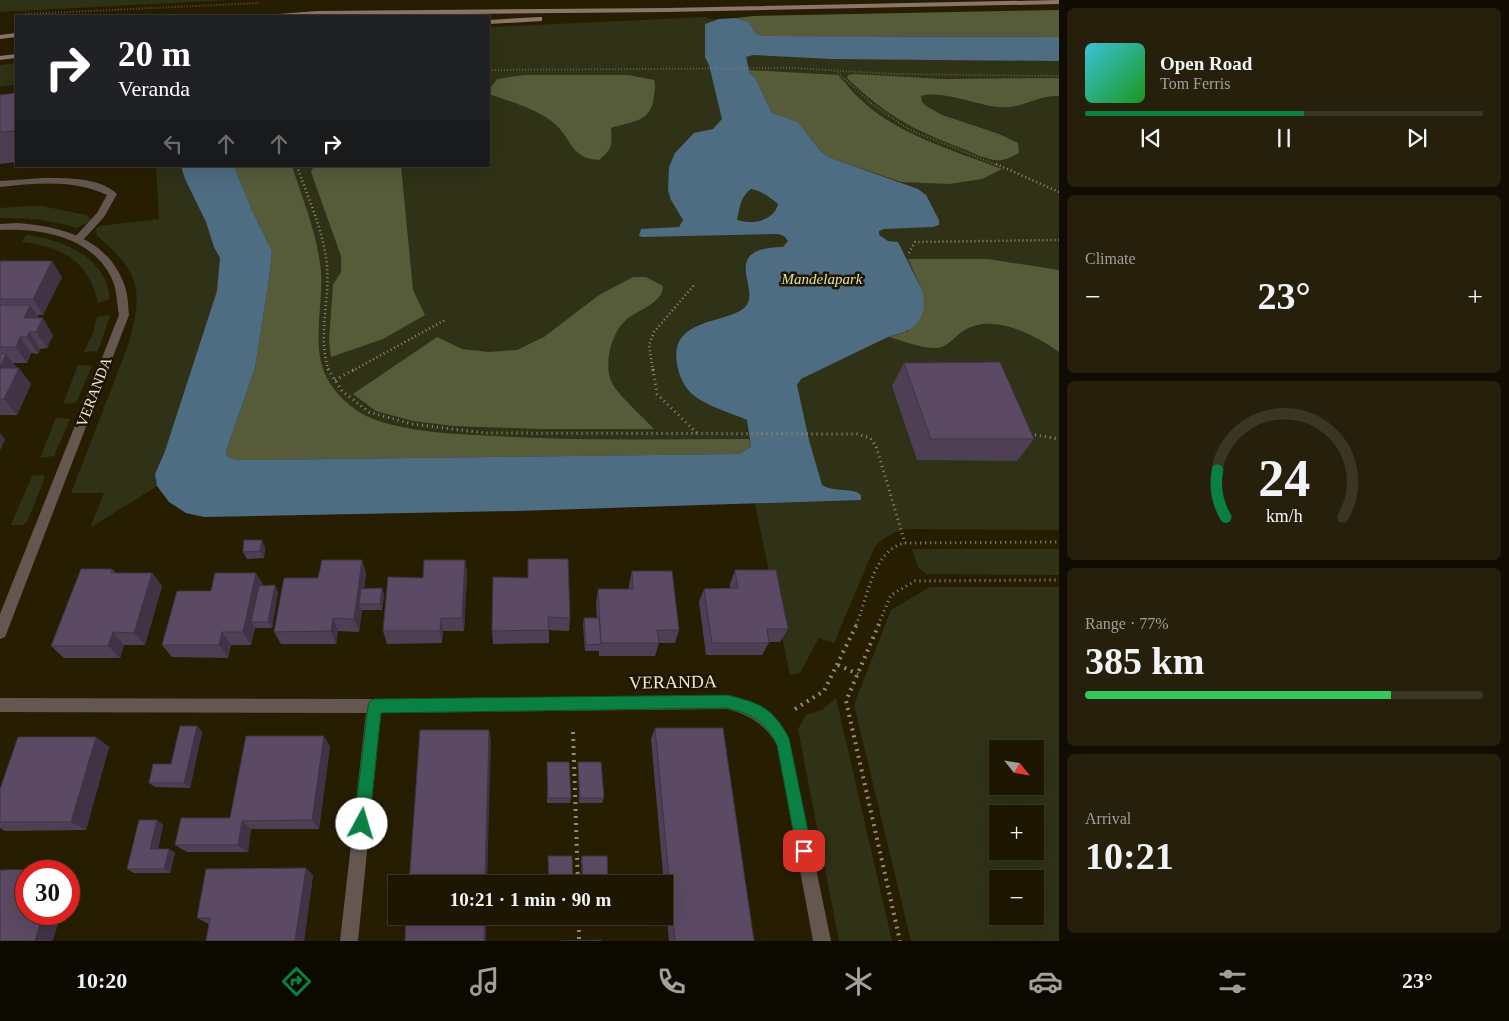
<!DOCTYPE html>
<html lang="en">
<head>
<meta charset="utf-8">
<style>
	:root { --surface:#1d1602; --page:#251f0c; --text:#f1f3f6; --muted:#a09f99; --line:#3b3524; --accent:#0b8043 }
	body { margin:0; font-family:"Times New Roman",serif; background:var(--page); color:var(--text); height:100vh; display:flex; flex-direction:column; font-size:19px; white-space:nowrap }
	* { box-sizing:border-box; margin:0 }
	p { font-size:16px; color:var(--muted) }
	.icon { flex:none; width:28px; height:28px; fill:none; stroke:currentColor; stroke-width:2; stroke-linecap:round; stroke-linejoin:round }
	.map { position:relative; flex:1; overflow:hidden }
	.drawer { display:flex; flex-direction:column; gap:8px; padding:8px; background:#100c01; width:450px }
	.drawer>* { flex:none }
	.top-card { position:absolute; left:15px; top:15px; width:475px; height:152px; border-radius:0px; box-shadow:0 5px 20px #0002,0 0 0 1px var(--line); background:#202124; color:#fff; overflow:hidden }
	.needle { width:32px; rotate:120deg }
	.tools { position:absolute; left:989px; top:740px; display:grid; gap:10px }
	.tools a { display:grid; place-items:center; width:55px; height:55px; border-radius:0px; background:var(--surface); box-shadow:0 5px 20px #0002,0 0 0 1px var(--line); font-size:25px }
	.speed { position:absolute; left:15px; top:860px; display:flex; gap:10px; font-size:25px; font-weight:700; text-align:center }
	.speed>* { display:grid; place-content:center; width:65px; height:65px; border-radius:50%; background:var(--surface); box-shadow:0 5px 20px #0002,0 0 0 1px var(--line); line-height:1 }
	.speed .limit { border:8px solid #d22; background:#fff; color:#111 }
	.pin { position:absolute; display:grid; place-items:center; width:42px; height:42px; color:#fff; margin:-21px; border-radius:10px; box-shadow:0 2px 8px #0006 }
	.me { position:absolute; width:55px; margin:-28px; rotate:6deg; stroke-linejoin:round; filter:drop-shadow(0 0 4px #0008) }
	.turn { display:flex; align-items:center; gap:18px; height:105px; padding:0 20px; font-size:22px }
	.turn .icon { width:65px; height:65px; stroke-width:2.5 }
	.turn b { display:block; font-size:35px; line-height:42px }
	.lanes { display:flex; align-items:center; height:48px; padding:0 20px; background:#0003; justify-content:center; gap:25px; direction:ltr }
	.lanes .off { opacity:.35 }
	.big { font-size:38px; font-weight:800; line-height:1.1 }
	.drawer .card { flex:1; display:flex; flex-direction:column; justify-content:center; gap:8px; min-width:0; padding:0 18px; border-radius:8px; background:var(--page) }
	.drawer .dial { align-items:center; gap:0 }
	.dial svg { height:130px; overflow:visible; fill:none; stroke:var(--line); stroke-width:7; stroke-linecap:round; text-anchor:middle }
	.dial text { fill:var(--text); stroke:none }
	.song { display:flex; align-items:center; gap:15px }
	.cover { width:60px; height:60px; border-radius:8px; background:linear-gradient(135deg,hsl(190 70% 55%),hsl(120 70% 35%)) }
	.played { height:5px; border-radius:2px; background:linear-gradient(90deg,var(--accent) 55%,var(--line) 55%) }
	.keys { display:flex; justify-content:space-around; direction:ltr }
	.heat { display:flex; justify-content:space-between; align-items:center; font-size:28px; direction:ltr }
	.charge { height:8px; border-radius:4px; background:linear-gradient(90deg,#34c759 77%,var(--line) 0) }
	.trip { position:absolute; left:388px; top:875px; width:285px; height:50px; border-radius:0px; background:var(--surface); box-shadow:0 5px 20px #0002,0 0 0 1px var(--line); font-weight:800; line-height:50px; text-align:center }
	.menu { display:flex; height:80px; justify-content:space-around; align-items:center; background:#0c0901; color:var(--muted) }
	.menu .icon { width:35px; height:35px }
	.menu .selected { color:var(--accent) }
	.menu b { font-size:22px; color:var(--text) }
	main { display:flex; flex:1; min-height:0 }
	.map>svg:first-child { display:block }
	.green { fill:#2f3216; fill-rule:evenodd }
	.forest { fill:#565b3a }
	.water { fill:#4e6c82; fill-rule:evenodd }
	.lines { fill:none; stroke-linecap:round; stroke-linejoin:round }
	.path-far3 { stroke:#938b75; stroke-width:2; stroke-dasharray:0.5 2.5; stroke-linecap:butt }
	.path-far2 { stroke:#938b75; stroke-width:2.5; stroke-dasharray:1 3; stroke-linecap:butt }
	.path-far1 { stroke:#938b75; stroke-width:3; stroke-dasharray:1 4; stroke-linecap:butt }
	.path { stroke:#938b75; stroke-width:4; stroke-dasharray:2 5; stroke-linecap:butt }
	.lane { fill:#645750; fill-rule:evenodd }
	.street { fill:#645750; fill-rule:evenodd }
	.secondary { fill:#8c766b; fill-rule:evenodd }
	.wall { fill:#4f3f55 }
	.shaded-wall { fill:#403345 }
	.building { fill:#5c4963; stroke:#403345 }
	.route { fill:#0b8043; stroke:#07532c }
	.labels { text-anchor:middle; stroke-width:5; stroke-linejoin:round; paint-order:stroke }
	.park-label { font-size:15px; font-style:italic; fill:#dbe3a7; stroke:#1e1500 }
	.street-label { font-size:15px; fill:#ede7d6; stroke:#1e1500 }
	.near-street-label { font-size:18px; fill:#ede7d6; stroke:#1e1500 }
</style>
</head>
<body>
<main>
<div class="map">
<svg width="1059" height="941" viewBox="0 0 1059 941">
	<rect width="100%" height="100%" fill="#271e02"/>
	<g class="green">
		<polygon points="0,0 230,0 0,12"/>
		<path d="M707,17L708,19H719L705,24L1059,49V530L907,529C893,532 885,537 875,546L834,643L819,638L800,673L790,675L755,503L202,516L164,453L155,474L157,486L90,528L104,493H71L128,346C143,292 142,273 97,236L96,229L100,226L159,219L156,166H181L194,198L186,166H489V27Z"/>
		<polygon points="16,63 16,85 0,86 0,65"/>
		<path d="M26,206H42L86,215L90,218L89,222L76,228C51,219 26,218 0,218V208Z"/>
		<path d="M28,235C65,241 106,257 110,299L98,303C89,261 63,247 22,242L25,236Z"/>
		<polygon points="107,315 110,316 98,351 84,352 93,333 97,317"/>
		<polygon points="78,365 92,366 76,403 63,404"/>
		<polygon points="56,418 70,419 54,456 40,458"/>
		<polygon points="43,475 45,477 27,522 23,525 11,525 32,476"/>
		<polygon points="912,549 1059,549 1059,575 926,574 918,567"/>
		<path d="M930,587H1059V941H911L854,705L891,610ZM998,749H1035V786H998ZM998,814H1035V851H998ZM998,879H1035V916H998Z"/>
		<polygon points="836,698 892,941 839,941 798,729 806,715 822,710"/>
	</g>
	<g class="forest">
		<polygon points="1059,10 1059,37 763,36 756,34 749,22 736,18 753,16"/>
		<path d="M748,70L838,75C845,82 851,91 859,98C895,134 955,151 1002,169L982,179L949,184L901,182L831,158L821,152L798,122L772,113L755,77L750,74Z"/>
		<path d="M854,74L944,79L1059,78V96C1037,95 1020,110 998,107C975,105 943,90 921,96L922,102L926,106L942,115L999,134L1018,143L1019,153C1011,157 1003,162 994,160C983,158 971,152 961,148C913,130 884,114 847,78L848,75Z"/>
		<path d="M524,75H628L654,80C656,85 655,90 654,95C652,123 632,121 611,128C612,144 613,149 599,160C572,159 572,140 556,125C541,110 509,101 489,94V90L497,79Z"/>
		<path d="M234,166H292C303,200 318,236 321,272C323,304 313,340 323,369C330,390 352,411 373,419C412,433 455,434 496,436C580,441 665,439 749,439L751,447L739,454L244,460L233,459L226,456V451L255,368L269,279L272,251L251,208Z"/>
		<polygon points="314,166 401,166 413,290 425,315 383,339 331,357 329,341 333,285 341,272 341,256 311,172"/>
		<path d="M908,259H988L1059,270V352C1035,335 992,312 963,331C954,337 949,346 938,348C922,349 904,341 889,337L908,331L922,290Z"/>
		<path d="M633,277H646L663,286C662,305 637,309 625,321C611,334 604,363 611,381C614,391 646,420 654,429H542L453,426L413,421L376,411L353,394L437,337L462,349L488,352L517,350L544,337L599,295Z"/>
	</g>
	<path class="water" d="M736,18L749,22L756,34L763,36L1059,37V61L832,59L753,55L746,57L750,74L755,77L772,113L798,122L821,152L831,158L918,189L926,195L939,220V225L933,227L884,229L879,231V235L888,241L898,242L922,290C925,302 925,313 917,323C909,333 897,333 886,338C858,351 830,365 801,379L797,385L809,440L822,485C835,493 853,487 861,495V500L516,511L204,517L186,513L169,502L157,486L155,474L165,451L217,291L220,258L214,247L206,222L185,179L181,166H234L251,208L272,251L269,279L255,368L226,451L227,456L233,459L244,460L739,454L751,447L747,420C729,412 706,406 692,394C678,382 669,348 684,335C688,330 695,327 700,325C712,319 738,316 746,306C761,288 718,248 783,247L788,241L784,236L778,234L643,237L639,236L641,229L679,227L683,220L671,200L668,190L669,167L675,153L694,133L713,129L722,119L709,65L705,57V24L719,19ZM751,189C760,190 771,198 778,204C774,221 752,225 737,220C740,207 740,197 751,189Z"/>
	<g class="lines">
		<g class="path-far3">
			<polyline points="25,14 259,3"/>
			<polyline points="489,70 793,68 893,74 1059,76"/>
			<polyline points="838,73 872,104 910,130 999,166"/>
		</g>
		<g class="path-far2">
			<polyline points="996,164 1059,192"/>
			<path d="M297,166C308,198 324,232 327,266C330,300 317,337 329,371"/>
			<polyline points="909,253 915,242 1059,240"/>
			<polyline points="352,371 445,320"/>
			<polyline points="653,371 649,345 654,332 695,284"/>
		</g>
		<g class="path-far1">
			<polyline points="328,369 342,391 369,412 412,424 485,433 857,434 870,438 876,446 905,543"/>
			<polyline points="653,369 657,394 698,434"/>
			<polyline points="335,380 355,369"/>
			<polyline points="1030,434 1059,439"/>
			<path d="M856,625C868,599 872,550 905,543L1059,542"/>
			<polyline points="878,625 891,595 915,581 1059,580"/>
		</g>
		<g class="path">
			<polyline points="879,624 846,701 900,941"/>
			<polyline points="838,665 858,674"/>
			<polyline points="795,709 824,691 857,624"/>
			<polyline points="573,732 578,884"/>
			<polyline points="579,916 579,941"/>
		</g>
		<path class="lane" d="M43,178C65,178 100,177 117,194L104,217L83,240L79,241L74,238L97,213L107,195C74,179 35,183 0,187V181Z"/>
		<g class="street">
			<path d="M17,223C61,226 108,239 124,284C128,294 128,305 129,315L7,632L5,637L0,639V614L119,315C117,305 117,294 114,284C97,238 44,228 0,230V224Z"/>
			<path d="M727,695C757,702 773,710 789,738L831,941H813L777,745C765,724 750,715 727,709L381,713L358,941H340L366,713L0,712V698L374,699Z"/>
		</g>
		<g class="secondary">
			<polygon points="1059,0 1059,4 668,12 274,16 278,14 317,11 668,8"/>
			<polygon points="539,17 542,17 542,21 489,24 489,20"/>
			<polygon points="16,33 16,37 0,39 0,35"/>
			<polygon points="16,54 16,58 0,60 0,56"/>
		</g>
	</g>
	<g class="wall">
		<polygon points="16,93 16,162 0,164 0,95"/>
		<polygon points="0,261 62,277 43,315 37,315 53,335 47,348 40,349 38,354 31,353 27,363 13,363 31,384 17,415 0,415"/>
		<polygon points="904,363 1034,439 1017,461 917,460 892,386"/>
		<polygon points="265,547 264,558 247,559 243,552"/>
		<polygon points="362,560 366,574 364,589 382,588 384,595 382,610 362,610 359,632 338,631 336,644 281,644 274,632 318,578"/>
		<polygon points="465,560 467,574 464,631 443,631 442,643 387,644 383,631 423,578"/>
		<polygon points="112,569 116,573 152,573 162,586 145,645 124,645 120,658 64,658 51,646"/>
		<polygon points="735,570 788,629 780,642 769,642 762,655 706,655 699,602 704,589 730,588 730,584"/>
		<polygon points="632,571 679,630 675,643 659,643 655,656 599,656 599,651 585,651 583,625 584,618 597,618 596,603 598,589 629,589 629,585"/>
		<polygon points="493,577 570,618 569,631 549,630 549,643 493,644 492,631"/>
		<polygon points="263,585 278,592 272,628 255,628 251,645 231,645 228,658 172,657 162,645 211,591"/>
		<polygon points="197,726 202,732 190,788 155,787 149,783 171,764"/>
		<polygon points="655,728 754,941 669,941 651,739"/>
		<polygon points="96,737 109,747 86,830 5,831 0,828 0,789"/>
		<polygon points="330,746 319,829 251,829 248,852 187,852 175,845 230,818"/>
		<polygon points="547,762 571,798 570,803 547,803"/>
		<polygon points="578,762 604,798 602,803 579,803 578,767"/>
		<polygon points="157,820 163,825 158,849 175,853 170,873 134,873 127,869"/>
		<polygon points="582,856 608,884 582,884 581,860"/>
		<polygon points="313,875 304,941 206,941 209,924 197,918"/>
	</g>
	<g class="shaded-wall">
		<polygon points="52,261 62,277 43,315 33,299"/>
		<polygon points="30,305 41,322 43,318 53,335 47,348 36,332 24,318"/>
		<polygon points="29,332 40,349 38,354 27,337"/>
		<polygon points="20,337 31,353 27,363 16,347"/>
		<polygon points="6,354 18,370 0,369 0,367"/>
		<polygon points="19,368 31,384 17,415 4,399"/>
		<polygon points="0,433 5,439 0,451"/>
		<polygon points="262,540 265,547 264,558 260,551"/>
		<polygon points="362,560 366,574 362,604 359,604 362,610 359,632 354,619"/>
		<polygon points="465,560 467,574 464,631 462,618"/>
		<polygon points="152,573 162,586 145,645 134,633"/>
		<polygon points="256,573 264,586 251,622 255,628 251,645 243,632"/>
		<polygon points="275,585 278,592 272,628 268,622"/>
		<polygon points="382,588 384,595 382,610 380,604"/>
		<polygon points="333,618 338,631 336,644 331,631"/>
		<polygon points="441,618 443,631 442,643 440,631"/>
		<polygon points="113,632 124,645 120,658 108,646"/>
		<polygon points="222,632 231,645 228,658 219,645"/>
		<polygon points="197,726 202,732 190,788 184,783"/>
		<polygon points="489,730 491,740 487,884 485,884"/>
		<polygon points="324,736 330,746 319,829 312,820"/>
		<polygon points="96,737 109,747 86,830 71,822"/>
		<polygon points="157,820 163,825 157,853 150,849"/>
		<polygon points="242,821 251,829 248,852 238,845"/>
		<polygon points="169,849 175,853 170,873 164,869"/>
		<polygon points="306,868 313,875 304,941 295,941"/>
		<polygon points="69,875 72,876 69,889"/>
		<polygon points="43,914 61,914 53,941 35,941"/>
		<polygon points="485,916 486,916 486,941 484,941"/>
	</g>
	<g class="building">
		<polygon points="16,93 16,131 0,132 0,95"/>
		<polygon points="0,261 52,261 33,299 0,299"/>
		<polygon points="0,305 30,305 24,318 43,318 36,332 29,332 27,337 20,337 16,347 0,347"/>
		<polygon points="0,354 6,354 0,367"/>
		<polygon points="1000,362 1034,439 931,439 904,363"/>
		<polygon points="0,368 19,368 4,399 0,399"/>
		<polygon points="244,540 262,540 260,551 243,552"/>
		<polygon points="528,559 568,559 570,618 548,617 549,630 492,631 493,577 528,578"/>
		<polygon points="322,560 362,560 354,619 333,618 331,631 274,632 284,578 318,578"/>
		<polygon points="424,560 465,560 462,618 441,618 440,631 383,631 388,577 423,578"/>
		<polygon points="81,569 112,569 111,573 152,573 134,633 113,632 108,646 51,646"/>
		<polygon points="735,570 776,570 788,629 767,629 769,643 712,643 704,589 738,588"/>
		<polygon points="632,571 672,571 679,630 657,630 659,643 601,643 598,589 633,589"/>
		<polygon points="215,573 256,573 243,632 222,632 219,645 162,645 177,591 211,591"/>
		<polygon points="275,585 268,622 251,622 259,586"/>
		<polygon points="382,588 380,604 359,604 361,589"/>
		<polygon points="584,618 599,618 601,644 586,645"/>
		<polygon points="180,726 197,726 184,783 149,783 153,764 171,764"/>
		<polygon points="655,728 723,728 754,941 675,941"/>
		<polygon points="420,730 489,730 485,884 409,884"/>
		<polygon points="246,736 324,736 312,820 242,821 238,845 175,845 181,818 230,818"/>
		<polygon points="18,737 96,737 71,822 0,822 0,789"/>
		<polygon points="547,762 569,762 571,798 548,798"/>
		<polygon points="578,762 601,762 604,798 580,798"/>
		<polygon points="139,820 157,820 150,849 169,849 164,869 127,869"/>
		<polygon points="548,856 572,856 573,884 549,884"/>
		<polygon points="582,856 607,856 608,884 583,884"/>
		<polygon points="306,868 295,941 206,941 210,918 197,918 206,869"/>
		<polygon points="57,869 56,871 26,871 26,914 43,914 35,941 0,941 0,870"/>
		<polygon points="406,916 485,916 484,941 405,941"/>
		<polygon points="601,940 601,941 560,941"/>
	</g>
	<path class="route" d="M727,695C760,703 772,707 789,738L812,851L810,856L804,859L799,856L797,851L777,745C764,720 753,715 727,708L381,713L369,824L367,829L362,831L356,829L354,824L368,706L370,701L374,699Z"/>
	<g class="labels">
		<g class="park-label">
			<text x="822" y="284">Mandelapark</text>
		</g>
		<g class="street-label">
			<text transform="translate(94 392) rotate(-69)" y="5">VERANDA</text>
		</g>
		<g class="near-street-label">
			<text transform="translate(673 682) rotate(-1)" y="6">VERANDA</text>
		</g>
	</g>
</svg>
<div class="tools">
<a><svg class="needle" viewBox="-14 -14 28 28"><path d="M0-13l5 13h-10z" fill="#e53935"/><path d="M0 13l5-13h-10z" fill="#a09f99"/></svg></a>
<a>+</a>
<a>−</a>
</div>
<div class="speed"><div class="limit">30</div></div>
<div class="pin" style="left:804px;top:851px;background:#d93025"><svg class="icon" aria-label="arrive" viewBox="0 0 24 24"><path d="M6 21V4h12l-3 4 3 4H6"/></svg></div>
<svg class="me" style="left:362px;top:824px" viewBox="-20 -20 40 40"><circle r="19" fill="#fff"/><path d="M0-13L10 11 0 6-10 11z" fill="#0b8043"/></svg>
<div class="trip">10:21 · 1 min · 90 m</div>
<div class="top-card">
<div class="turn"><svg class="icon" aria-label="right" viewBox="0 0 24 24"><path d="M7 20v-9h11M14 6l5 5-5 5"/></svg><div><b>20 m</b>Veranda</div></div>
<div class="lanes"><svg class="icon off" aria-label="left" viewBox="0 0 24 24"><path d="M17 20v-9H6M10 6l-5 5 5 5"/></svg><svg class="icon off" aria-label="ahead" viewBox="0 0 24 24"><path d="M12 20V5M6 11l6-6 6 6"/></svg><svg class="icon off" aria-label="ahead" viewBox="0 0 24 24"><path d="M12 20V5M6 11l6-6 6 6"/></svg><svg class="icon" aria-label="right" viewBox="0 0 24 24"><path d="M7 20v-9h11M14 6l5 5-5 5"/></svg></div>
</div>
</div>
<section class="drawer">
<div class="card">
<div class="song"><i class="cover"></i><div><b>Open Road</b><p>Tom Ferris</p></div></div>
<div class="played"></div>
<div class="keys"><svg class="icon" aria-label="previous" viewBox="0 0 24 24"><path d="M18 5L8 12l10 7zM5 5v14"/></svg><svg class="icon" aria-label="pause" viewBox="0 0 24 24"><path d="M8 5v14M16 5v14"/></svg><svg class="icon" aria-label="next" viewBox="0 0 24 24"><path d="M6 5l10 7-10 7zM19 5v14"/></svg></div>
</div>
<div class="card"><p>Climate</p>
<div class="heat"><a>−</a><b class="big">23°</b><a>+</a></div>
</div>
<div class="card dial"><svg viewBox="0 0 100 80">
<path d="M14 69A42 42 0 1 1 86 69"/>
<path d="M14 69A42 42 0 0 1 9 40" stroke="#0b8043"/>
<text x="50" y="56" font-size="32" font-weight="700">24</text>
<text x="50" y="72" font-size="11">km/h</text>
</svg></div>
<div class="card"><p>Range · 77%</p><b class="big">385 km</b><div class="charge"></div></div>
<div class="card"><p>Arrival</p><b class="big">10:21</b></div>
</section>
</main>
<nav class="menu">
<b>10:20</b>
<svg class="icon selected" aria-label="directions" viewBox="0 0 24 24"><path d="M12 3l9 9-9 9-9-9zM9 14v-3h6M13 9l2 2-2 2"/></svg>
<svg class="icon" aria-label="music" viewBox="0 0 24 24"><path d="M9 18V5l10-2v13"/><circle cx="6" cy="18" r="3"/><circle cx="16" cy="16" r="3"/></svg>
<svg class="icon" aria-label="phone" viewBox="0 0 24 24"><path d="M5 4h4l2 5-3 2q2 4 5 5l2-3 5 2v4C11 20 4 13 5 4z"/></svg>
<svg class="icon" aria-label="climate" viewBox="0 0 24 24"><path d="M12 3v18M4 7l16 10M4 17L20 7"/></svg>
<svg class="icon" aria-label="car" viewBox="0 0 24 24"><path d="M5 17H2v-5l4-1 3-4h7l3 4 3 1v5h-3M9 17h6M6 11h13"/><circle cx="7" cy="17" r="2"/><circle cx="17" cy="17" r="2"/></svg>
<svg class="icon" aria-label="filters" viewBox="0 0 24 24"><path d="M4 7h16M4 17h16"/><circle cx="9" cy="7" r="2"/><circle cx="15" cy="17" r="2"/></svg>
<b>23°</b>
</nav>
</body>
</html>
